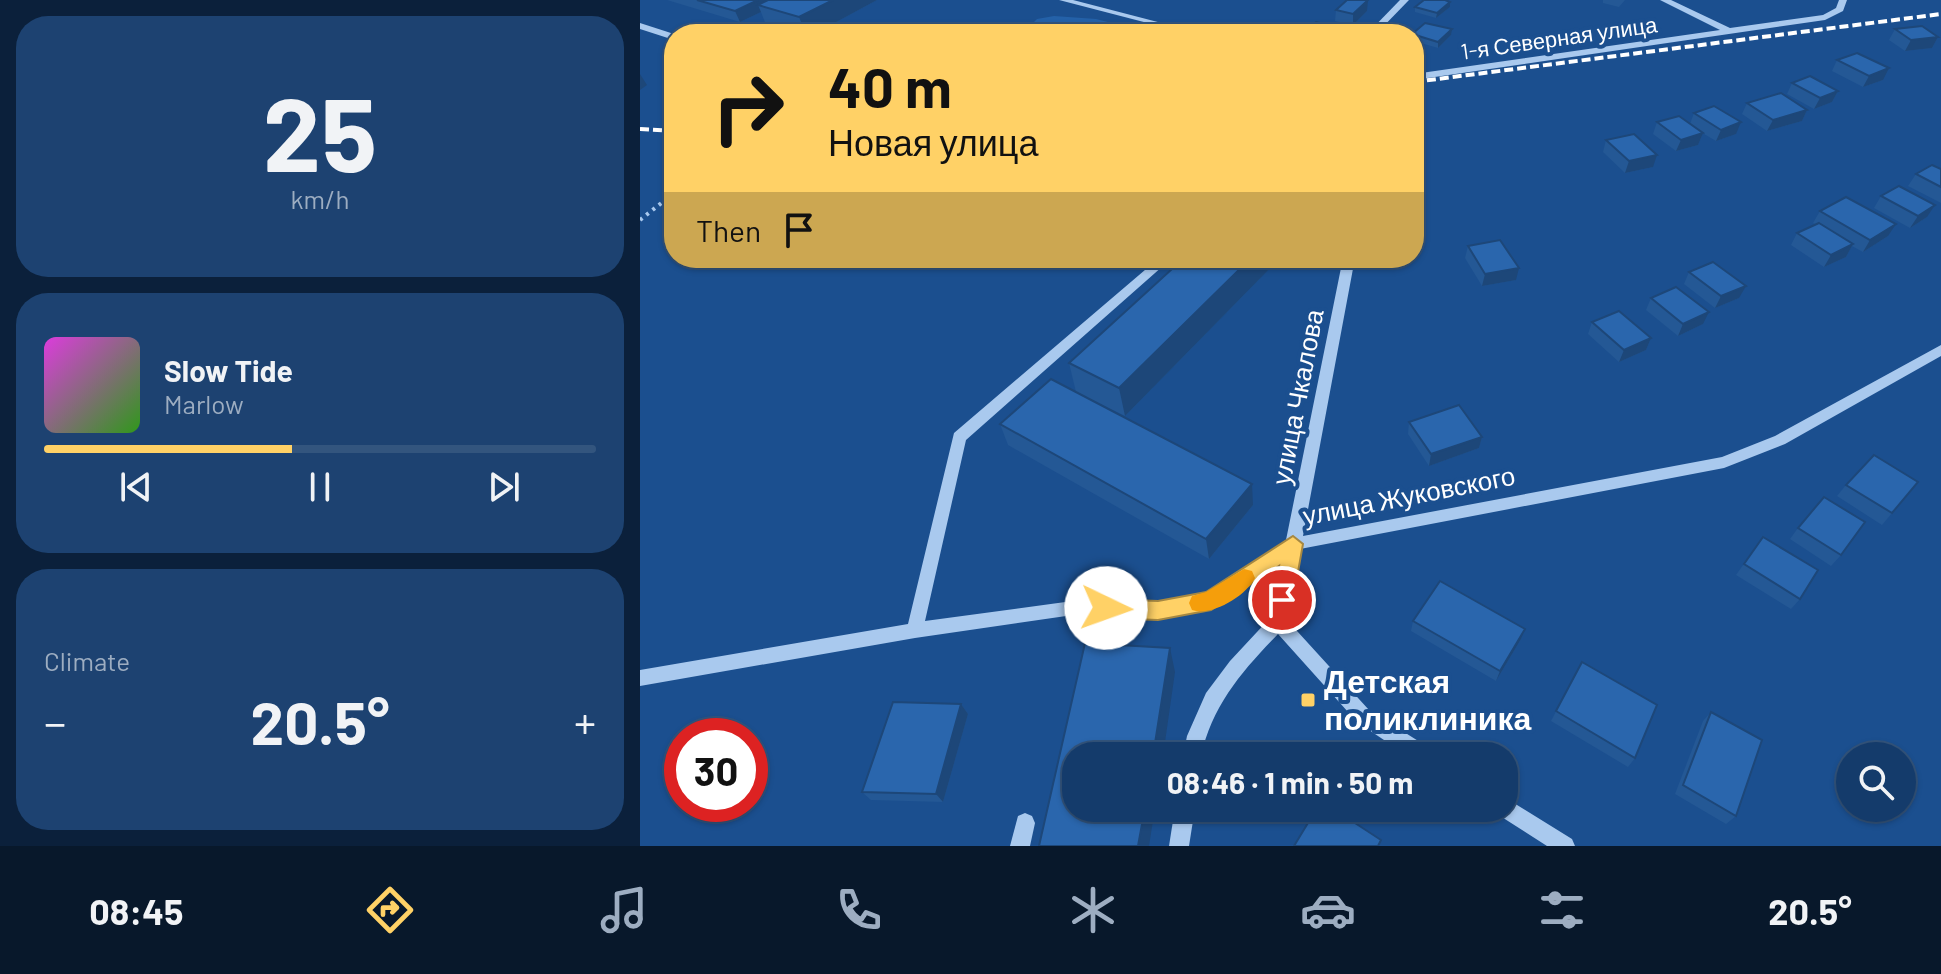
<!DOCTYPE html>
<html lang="en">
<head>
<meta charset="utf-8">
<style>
	:root { --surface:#143b6b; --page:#1d4271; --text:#f1f3f6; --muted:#9dadc1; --line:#33557e; --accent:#ffd166 }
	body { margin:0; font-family:Barlow,sans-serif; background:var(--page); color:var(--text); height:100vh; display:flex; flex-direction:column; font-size:30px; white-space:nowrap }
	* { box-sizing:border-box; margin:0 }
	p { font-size:26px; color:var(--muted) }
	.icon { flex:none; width:44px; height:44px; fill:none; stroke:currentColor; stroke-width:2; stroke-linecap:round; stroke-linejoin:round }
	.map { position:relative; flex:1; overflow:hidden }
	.side { display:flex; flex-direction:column; gap:16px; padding:16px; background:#0b203b; width:640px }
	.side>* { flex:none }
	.top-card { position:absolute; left:24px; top:24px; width:760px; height:244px; border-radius:32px; box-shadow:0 2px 6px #0004,0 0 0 2px var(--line); background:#ffd166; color:#111; overflow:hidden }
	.controls { position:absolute; left:1196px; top:742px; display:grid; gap:16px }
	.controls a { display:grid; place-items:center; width:80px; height:80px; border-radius:50%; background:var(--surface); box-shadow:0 2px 6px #0004,0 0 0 2px var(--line); font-size:40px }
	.speed { position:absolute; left:24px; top:718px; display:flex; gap:16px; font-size:40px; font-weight:700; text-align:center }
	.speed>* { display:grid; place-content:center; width:104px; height:104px; border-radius:50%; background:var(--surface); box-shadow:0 2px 6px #0004,0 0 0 2px var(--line); line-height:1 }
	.speed .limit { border:12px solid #d22; background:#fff; color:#111 }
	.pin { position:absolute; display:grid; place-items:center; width:68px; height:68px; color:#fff; margin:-34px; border:4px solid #fff; border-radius:50%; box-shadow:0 2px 8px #0007 }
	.me { position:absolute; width:88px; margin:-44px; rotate:93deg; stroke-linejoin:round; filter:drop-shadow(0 0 6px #0008) }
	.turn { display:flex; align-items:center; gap:28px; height:168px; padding:0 32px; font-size:36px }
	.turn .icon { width:104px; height:104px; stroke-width:2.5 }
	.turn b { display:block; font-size:56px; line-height:68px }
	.then { display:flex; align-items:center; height:76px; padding:0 32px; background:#0003; gap:16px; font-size:30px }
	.big { font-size:60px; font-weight:700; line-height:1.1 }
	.side .tile { flex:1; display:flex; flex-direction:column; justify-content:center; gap:12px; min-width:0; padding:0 28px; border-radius:32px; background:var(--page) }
	.side .dial { align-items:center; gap:0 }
	.dial b { font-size:104px; line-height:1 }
	.song { display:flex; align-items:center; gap:24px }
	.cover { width:96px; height:96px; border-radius:12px; background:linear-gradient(135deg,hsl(300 70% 55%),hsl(110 70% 35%)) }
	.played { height:8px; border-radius:4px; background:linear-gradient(90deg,var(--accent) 45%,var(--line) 45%) }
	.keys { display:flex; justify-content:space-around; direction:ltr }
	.heat { display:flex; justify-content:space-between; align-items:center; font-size:44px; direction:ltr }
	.trip { position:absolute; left:422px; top:742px; width:456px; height:80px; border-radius:32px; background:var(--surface); box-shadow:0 2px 6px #0004,0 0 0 2px var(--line); font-weight:700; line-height:80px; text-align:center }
	.menu { display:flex; height:128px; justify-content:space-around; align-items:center; background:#08182b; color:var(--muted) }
	.menu .icon { width:56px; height:56px }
	.menu .current { color:var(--accent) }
	.menu b { font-size:36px; color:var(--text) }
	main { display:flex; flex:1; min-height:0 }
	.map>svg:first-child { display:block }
	.green { fill:#2461a8 }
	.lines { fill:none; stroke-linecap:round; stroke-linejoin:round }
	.path { stroke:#a9c9ee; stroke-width:4; stroke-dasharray:3 5; stroke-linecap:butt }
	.minor { fill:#a9c9ee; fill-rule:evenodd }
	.rail { stroke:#fff; stroke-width:4; stroke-dasharray:9 4; stroke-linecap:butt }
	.wall { fill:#245895 }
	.shaded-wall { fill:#1d4779 }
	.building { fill:#2a66ad; stroke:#1d4779; stroke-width:2 }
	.route { fill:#ffd166; stroke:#a68842; stroke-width:2 }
	.slow { fill:#f59e0b }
	.poi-dot { fill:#ffd166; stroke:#1b4f8f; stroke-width:3 }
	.labels { text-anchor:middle; stroke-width:8; stroke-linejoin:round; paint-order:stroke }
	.far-street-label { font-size:22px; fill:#fff; stroke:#1b4f8f }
	.street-label { font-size:26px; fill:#fff; stroke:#1b4f8f }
	.near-poi-label { font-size:32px; font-weight:bold; fill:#fff; stroke:#1b4f8f; text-anchor:start }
</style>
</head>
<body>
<main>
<section class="side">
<div class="tile dial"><b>25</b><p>km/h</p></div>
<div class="tile">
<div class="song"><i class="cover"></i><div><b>Slow Tide</b><p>Marlow</p></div></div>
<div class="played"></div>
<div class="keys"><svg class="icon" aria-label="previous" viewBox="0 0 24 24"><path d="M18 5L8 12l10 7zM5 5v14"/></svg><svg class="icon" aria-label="pause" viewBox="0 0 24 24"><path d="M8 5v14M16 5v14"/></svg><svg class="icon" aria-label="next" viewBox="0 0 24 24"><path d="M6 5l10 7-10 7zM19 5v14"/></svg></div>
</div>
<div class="tile"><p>Climate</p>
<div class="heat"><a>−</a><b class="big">20.5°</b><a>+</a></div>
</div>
</section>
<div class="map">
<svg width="1301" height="846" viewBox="0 0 1301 846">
	<rect width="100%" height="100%" fill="#1b4f8f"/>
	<polygon class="green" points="414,16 456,19 515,34 400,34 390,26 397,19"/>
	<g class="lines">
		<polyline class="path" points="0,220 34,193"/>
		<g class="minor">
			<polygon points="419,0 433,0 564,34 550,34"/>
			<polygon points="760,0 769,0 736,34 727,34"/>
			<polygon points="1020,0 1031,0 1090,28 1183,15 1196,8 1199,0 1207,0 1203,11 1185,20 774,80 774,74 1080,30"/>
			<polygon points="0,23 34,34 34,40 0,29"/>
			<path d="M519,258H532L326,440L285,621L440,600L518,603L567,594L646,540L703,258H715L663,536L1082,457L1135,436L1301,345V356L1145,444L1084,468L660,549L647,620L729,710L791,749L793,756H768L717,722L638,634C603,670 572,705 561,756H543L547,736L566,693L590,661L630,618L642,560L571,608L518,617L440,614L275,638L0,686V670L268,624L314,433Z"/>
			<polygon points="864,797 932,839 935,846 907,846 857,814 855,808 864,808"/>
			<polygon points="535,808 555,808 549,846 529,846"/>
			<polygon points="385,813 392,816 395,823 390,846 370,846 378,816"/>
		</g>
		<g class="rail">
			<polyline points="774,82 1301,14"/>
			<polyline points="0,129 34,131"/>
		</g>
	</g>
	<g class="wall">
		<polygon points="27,0 237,0 174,34 156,34 126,25 121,12 100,22"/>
		<polygon points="963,0 985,0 979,7 963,3"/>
		<polygon points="810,2 810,7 796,18 775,12 775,7"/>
		<polygon points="696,10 727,11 713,25 695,21"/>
		<polygon points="1255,29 1298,37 1292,48 1265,51 1249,40"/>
		<polygon points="774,34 811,35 798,48 774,41"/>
		<polygon points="1197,60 1243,80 1223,87 1192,71"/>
		<polygon points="1152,83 1198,91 1192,102 1174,109 1147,94"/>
		<polygon points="1107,103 1167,110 1162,121 1127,131 1102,114"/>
		<polygon points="1054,113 1096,134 1076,141 1059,131 1063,133 1058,145 1036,151 1013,134 1017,122 1050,124"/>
		<polygon points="966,140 1013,167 985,173 963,152"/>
		<polygon points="1301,169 1301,203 1268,186 1276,174"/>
		<polygon points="1241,196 1287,217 1270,228 1234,208"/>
		<polygon points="1180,211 1248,236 1223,252 1212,246 1206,257 1184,267 1151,245 1157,233 1175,224 1173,223"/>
		<polygon points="828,246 876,280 842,286 825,258"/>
		<polygon points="544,258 640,258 485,416 436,392 429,363"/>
		<polygon points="1049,272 1099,298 1075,308 1044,284"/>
		<polygon points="1011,298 1063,324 1038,336 1006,310"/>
		<polygon points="952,322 1011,338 1006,350 979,362 948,334"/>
		<polygon points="769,422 842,437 839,448 789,466 768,434"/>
		<polygon points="360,424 613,505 569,559 368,445"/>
		<polygon points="1278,482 1242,525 1197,496 1206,485"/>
		<polygon points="1158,528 1201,555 1191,566 1150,539"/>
		<polygon points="1123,537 1160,599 1151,609 1096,575"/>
		<polygon points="773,621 885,629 881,639 856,681 771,631"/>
		<polygon points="942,662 995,758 988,767 911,721"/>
		<polygon points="321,704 328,714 303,802 231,800 222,792"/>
		<polygon points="1071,712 1096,816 1086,824 1035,794 1063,721"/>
	</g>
	<g class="shaded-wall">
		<polygon points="118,0 145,0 118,5 121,12 100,22 95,11"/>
		<polygon points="193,0 237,0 174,34 166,34 159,17"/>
		<polygon points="728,0 727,11 713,25 713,14"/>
		<polygon points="810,2 810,7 796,18 797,13"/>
		<polygon points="812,29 811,35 798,48 798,42"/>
		<polygon points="1298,37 1292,48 1265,51 1271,40"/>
		<polygon points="1249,68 1243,80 1223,87 1229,76"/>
		<polygon points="0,74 7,85 0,90"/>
		<polygon points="1198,91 1192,102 1174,109 1180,98"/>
		<polygon points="1167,110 1162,121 1127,131 1133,120"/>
		<polygon points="1101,122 1096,134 1076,141 1081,130"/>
		<polygon points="1063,133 1058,145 1036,151 1041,140"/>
		<polygon points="1017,155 1013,167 985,173 989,161"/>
		<polygon points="1295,205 1287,217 1270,228 1278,216"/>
		<polygon points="1256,224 1248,236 1223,252 1230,240"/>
		<polygon points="1213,244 1206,257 1184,267 1191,255"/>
		<polygon points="611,258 640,258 485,416 479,388"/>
		<polygon points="879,268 876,280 842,286 845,274"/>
		<polygon points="1106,286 1099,298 1075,308 1081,296"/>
		<polygon points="1069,312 1063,324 1038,336 1043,324"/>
		<polygon points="1011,338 1006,350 979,362 984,350"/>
		<polygon points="842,437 839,448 789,466 791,454"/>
		<polygon points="612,484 613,505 569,559 566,539"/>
		<polygon points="885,629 881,639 856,681 860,671"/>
		<polygon points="530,648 535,672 523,756 513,756"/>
		<polygon points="321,704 328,714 303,802 296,794"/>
		<polygon points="505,808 515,808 509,846 498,846"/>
	</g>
	<g class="building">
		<polygon points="57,0 118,0 95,11"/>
		<polygon points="128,0 193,0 159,17 118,5"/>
		<polygon points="707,0 728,0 713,14 696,10"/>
		<polygon points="784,0 805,0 810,2 797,13 775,7"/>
		<polygon points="676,22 706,30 701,34 660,34"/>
		<polygon points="785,23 812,29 798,42 772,34"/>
		<polygon points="1282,26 1298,37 1271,40 1255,29"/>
		<polygon points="1217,53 1249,68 1229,76 1197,60"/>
		<polygon points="1170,76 1198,91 1180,98 1152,83"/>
		<polygon points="1141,93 1167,110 1133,120 1107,103"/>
		<polygon points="1074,106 1101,122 1081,130 1054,113"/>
		<polygon points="1039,116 1063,133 1041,140 1017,122"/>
		<polygon points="994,134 1017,155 989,161 966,140"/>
		<polygon points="1292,165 1301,169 1301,187 1276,174"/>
		<polygon points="1259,186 1295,205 1278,216 1241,196"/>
		<polygon points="1206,197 1256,224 1230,240 1180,211"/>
		<polygon points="1179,223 1213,244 1191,255 1157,233"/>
		<polygon points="860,240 879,268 845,274 828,246"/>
		<polygon points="544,258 611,258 479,388 429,363"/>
		<polygon points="1073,262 1106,286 1081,296 1049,272"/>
		<polygon points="1036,287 1069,312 1043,324 1011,298"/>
		<polygon points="979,311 1011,338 984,350 952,322"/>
		<polygon points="411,379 612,484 566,539 360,424"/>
		<polygon points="819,405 842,437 791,454 769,422"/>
		<polygon points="1234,455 1278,482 1252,513 1206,485"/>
		<polygon points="1184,497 1225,522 1201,555 1158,528"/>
		<polygon points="1123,537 1178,570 1160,599 1104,564"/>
		<polygon points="800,581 885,629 860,671 773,621"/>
		<polygon points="445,643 530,648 513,756 436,756 436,808 505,808 498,846 399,846"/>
		<polygon points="942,662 1017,705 995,758 916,711"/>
		<polygon points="253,702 321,704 296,794 222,792"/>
		<polygon points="1071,712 1122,740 1096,816 1043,785"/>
		<polygon points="677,808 692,808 741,840 738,846 654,846"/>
	</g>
	<polygon class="route" points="653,536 663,544 653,600 650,606 642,609 635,606 632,600 639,566 571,610 518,620 466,618 459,615 455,608 459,601 466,599 518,601 566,592"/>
	<path class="slow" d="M604,569L612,571L615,578C606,596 571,617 552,610L549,603L552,596L566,592Z"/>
	<rect class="poi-dot" x="660" y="692" width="16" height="16" rx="4"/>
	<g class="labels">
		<g class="far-street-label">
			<text transform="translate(919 38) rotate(-8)" y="8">1-я Северная улица</text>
		</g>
		<g class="street-label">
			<text transform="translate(658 397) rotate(-79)" y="9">улица Чкалова</text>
			<text transform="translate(769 496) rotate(-11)" y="9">улица Жуковского</text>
		</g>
		<g class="near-poi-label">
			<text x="684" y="693">Детская<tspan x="684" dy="37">поликлиника</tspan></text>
		</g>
	</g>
</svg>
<div class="controls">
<a><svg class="icon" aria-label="search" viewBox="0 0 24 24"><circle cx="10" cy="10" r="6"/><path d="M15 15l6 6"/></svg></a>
</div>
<div class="speed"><div class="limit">30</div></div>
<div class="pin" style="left:642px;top:600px;background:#d93025"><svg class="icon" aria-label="arrive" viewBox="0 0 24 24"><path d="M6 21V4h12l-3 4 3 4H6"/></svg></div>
<svg class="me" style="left:466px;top:608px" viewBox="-20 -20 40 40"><circle r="19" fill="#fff"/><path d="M0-13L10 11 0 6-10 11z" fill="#ffd166"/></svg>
<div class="trip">08:46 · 1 min · 50 m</div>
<div class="top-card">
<div class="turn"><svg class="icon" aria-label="right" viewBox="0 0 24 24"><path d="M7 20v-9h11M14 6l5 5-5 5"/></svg><div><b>40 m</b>Новая улица</div></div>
<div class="then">Then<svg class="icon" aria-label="arrive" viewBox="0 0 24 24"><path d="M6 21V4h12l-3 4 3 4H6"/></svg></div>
</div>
</div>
</main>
<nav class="menu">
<b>08:45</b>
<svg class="icon current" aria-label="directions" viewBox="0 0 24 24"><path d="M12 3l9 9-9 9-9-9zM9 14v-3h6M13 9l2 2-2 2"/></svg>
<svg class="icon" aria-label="music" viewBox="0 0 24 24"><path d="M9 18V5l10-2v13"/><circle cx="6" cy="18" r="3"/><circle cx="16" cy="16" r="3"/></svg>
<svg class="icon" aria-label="phone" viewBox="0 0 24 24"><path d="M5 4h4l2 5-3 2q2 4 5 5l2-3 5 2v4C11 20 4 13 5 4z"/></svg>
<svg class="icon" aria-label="climate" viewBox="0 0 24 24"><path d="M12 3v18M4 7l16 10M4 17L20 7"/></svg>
<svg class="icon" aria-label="car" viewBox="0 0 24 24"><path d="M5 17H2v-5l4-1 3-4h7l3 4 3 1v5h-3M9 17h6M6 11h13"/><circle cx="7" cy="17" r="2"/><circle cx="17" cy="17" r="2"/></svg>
<svg class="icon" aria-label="filters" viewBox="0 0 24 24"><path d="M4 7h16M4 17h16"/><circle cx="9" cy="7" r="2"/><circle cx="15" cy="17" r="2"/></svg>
<b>20.5°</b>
</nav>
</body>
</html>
